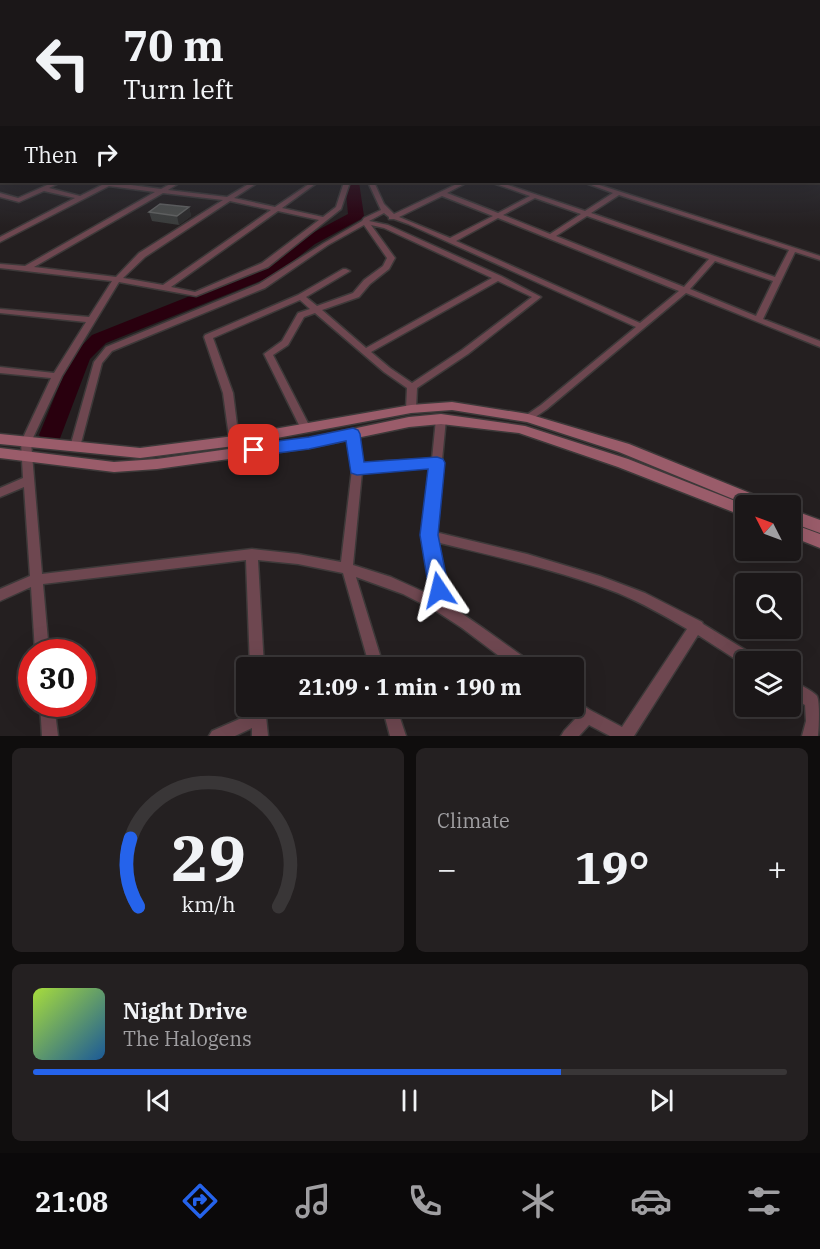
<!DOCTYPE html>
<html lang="en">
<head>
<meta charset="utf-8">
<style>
	:root { --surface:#1b1718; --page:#242021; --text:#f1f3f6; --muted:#a09fa2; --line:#393637; --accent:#2563eb }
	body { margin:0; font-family:"IBM Plex Serif",serif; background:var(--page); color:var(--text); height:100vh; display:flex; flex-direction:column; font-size:22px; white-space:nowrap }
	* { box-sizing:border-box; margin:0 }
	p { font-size:20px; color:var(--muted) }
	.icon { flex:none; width:33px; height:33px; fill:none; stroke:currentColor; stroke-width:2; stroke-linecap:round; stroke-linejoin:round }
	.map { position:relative; height:736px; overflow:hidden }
	.sheet { display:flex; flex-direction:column; gap:12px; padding:12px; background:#0f0d0d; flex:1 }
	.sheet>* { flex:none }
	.guide { position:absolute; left:0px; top:0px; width:820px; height:183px; box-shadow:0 6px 24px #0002,0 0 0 2px var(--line); background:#1b1718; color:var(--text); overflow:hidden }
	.needle { width:39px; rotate:312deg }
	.tools { position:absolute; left:735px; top:495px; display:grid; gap:12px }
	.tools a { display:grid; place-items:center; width:66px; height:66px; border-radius:6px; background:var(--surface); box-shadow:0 6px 24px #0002,0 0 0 2px var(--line); font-size:30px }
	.speed { position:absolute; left:18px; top:639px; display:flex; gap:12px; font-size:30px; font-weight:700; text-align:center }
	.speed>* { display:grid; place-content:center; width:78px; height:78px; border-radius:50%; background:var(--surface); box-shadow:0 6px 24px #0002,0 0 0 2px var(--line); line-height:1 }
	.speed .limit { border:9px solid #d22; background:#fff; color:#111 }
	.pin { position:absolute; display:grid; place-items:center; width:51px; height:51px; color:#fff; margin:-26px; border-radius:12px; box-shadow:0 3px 9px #0006 }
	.me { position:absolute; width:66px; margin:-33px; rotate:350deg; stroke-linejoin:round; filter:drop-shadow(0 0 4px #0008) }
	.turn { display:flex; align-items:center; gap:21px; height:126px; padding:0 24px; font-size:27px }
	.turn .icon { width:78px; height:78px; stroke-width:2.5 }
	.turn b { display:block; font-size:42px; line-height:51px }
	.then { display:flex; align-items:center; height:57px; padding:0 24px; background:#0003; gap:12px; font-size:22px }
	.big { font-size:45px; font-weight:800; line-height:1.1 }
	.sheet .card { flex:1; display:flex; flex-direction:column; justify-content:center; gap:9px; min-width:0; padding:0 21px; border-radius:9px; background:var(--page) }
	.sheet .dial { align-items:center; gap:0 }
	.dial svg { height:156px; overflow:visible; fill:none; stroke:var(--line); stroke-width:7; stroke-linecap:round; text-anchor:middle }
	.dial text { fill:var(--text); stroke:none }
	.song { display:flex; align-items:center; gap:18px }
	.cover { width:72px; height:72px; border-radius:9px; background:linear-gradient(135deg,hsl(80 70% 55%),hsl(210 70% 35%)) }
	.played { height:6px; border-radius:3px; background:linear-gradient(90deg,var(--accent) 70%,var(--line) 70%) }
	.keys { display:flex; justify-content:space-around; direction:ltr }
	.heat { display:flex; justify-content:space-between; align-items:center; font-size:33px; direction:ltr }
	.sheet .tiles { flex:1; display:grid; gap:12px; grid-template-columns:1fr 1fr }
	.card:last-child { grid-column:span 2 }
	.trip { position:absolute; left:236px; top:657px; width:348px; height:60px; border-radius:6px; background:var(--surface); box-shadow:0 6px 24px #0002,0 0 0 2px var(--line); font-weight:800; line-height:60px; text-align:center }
	.dock { display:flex; height:96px; justify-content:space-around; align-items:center; background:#0b090a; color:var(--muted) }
	.dock .icon { width:42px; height:42px }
	.dock .active { color:var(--accent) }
	.dock b { font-size:27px; color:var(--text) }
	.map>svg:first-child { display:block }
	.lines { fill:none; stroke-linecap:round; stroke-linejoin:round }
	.river { fill:#29000e; fill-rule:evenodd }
	.street-casing { stroke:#3d3939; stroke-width:3 }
	.secondary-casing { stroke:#3d3939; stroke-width:3 }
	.street { fill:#6e4750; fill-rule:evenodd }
	.secondary { fill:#9a5c6a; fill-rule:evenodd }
	.wall { fill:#3b3d3c }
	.shaded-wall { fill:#2b2a2a }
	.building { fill:#4c4e4c; stroke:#626362; stroke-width:1.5 }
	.route { fill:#2563eb; stroke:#184099; stroke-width:1.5 }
</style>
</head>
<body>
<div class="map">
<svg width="820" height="736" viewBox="0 0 820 736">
	<rect width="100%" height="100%" fill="#241f20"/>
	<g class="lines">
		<polygon class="river" points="345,182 359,182 364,216 361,219 315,244 275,275 106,343 90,359 59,441 51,443 43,441 39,435 71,357 92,335 263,267 303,238 348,214"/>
		<g class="street-casing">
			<g id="street">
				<polygon points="2,161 2,165 0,166 0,162"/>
				<path d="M54,182H61L49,188L80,196L108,182L161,189L174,182H180L179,183L168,190L227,197L252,182H258L257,183L234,198L275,207L312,182H318L282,208L323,217L336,207L344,182H350L341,209L268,267L196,296L119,282L62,376L31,442L42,574L252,549L298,554L341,562L352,469L348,434L349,431H357L358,434L362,464L386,461L432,459L436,419L438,417H444L446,419L435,532L527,554L600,576L645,593L702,622L703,624L757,657L759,662H746V666L698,635L634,736H610L589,725L579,736H561L564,731L576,718L568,711L566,706H573V699L590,710L622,727L687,629C665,616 642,603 618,593C559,570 497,557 436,542L448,604L483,628L532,663L534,668H515L462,628L436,611L403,594L356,577L384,668H370L343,573L298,564L258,560L264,668H250L246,560L43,584L49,652H35L31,587L0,601V589L30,576L24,487L0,497V488L23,478L21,442L51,378L0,373V367L54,373L86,322L0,313V309L89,317L112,281L0,268V264L25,266L155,192L109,186L0,242V237L75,198L44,191L19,202L0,197V193L18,198ZM163,193L223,200L139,253L116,277L34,267ZM230,201L271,210L163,285L123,278L145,257ZM278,211L319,220L262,263L195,292L171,287ZM431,467L423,535L433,596L391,577L353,565L362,472L386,469Z"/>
				<path d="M368,182H374L384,204L394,214L461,182H468L447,193L498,213L530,196L493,183L492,182H499L585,211L613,193L583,182H590L820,256V260L795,252L763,319L820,341V347L686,293L547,409L531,420H525L523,418L525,416L541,405L636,327L408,224L394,219H389V217L384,213L369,221L388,225L501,276L541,297L468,354L417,388L416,409L411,412L406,409L407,388L384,372L315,313L304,317L288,345L273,355L311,429L310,431H302L301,429L264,354L282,341L298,313L310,309L300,300L213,338L233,393L239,441L238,444H230L223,393L204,337L205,335L298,295L343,269H346L350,271L306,297L317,306L353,293L364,280L383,266L387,258L364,225L328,245L265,288L112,351L102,363L80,447L79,450H71L70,447L94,362L106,347L259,284L324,243L362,221L364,218L381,210ZM619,195L789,250L775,277L591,213ZM442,196L493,216L450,238L399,217ZM535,198L581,214L550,234L503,215ZM587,216L709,259L684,287L556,236ZM498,218L679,291L640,323L456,241ZM371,225L384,228L492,278L366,348L322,310L359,297L370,284L389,269L395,258ZM715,261L773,281L756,316L690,289ZM498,281L532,297L462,350L412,383L390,368L371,352Z"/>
				<path d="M790,680C797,683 813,691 817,696C820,703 819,727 818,736H802L806,721L805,705L790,696Z"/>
				<polygon points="40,704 54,704 58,736 42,736"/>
				<polygon points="251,706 265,706 268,736 252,736 252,728 235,736 209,736 212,731 251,714"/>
				<polygon points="382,706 396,706 406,736 390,736"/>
			</g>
		</g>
		<g class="secondary-casing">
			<g id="secondary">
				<rect x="819" y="168" width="1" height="4"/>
				<polygon points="452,402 528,414 629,444 772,502 774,506 750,506 619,452 527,422 452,410 411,413 234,446 140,458 0,444 0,434 140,448 234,436 411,405"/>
				<polygon points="441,414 525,426 628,459 748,506 746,506 746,517 618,467 519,433 441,424 409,427 309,448 157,469 114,472 0,458 0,448 114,462 157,459 309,438 409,417"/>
				<polygon points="790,509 820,520 820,533 790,522"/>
				<polygon points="790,523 820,534 820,548 790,536"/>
			</g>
		</g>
		<use href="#street" class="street"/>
		<use href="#secondary" class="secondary"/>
	</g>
	<polygon class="wall" points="189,207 191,216 179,225 152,221 149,212"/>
	<polygon class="shaded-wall" points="189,207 191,216 179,225 177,216"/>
	<polygon class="building" points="160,204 189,207 177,216 149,212"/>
	<linearGradient id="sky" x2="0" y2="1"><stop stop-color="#141112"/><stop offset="0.55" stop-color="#3f424e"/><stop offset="1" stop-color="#3f424e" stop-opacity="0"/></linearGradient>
	<rect width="820" height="227" fill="url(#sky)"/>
	<polygon class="route" points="353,428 358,430 360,434 364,462 437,457 443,459 445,463 438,535 449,590 446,596 439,599 432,596 429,590 420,535 428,469 357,475 351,473 346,441 309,449 254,456 248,454 246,450 248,446 254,444 309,437"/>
</svg>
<div class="tools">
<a><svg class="needle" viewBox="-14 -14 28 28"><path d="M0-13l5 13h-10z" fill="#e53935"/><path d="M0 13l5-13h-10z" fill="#a09fa2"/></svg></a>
<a><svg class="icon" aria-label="search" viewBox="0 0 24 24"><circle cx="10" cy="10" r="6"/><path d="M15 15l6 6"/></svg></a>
<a><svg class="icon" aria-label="layers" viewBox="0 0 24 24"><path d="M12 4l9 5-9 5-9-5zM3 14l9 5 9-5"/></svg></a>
</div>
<div class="speed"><div class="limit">30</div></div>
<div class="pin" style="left:254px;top:450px;background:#d93025"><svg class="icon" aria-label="arrive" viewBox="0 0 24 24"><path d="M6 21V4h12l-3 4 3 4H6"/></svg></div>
<svg class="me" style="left:439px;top:590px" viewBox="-20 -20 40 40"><path d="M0-17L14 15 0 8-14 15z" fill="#2563eb" stroke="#fff" stroke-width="4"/></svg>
<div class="trip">21:09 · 1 min · 190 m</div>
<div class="guide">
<div class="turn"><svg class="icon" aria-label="left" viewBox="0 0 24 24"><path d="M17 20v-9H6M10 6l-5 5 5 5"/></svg><div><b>70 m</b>Turn left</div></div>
<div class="then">Then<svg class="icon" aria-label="right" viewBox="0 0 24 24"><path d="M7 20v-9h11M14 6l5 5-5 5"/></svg></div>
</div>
</div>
<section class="sheet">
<div class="tiles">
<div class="card dial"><svg viewBox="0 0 100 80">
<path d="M14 69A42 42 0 1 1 86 69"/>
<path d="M14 69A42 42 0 0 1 10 34" stroke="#2563eb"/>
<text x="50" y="56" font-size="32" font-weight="700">29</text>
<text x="50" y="72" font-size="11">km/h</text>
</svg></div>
<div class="card"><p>Climate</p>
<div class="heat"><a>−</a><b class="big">19°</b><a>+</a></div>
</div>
<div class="card">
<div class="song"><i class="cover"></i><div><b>Night Drive</b><p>The Halogens</p></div></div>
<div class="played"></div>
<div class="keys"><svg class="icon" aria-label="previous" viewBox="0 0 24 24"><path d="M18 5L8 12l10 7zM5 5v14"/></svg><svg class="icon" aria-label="pause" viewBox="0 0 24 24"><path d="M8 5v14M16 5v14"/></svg><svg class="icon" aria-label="next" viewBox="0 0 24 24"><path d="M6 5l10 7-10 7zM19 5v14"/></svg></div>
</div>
</div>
</section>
<nav class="dock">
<b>21:08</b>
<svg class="icon active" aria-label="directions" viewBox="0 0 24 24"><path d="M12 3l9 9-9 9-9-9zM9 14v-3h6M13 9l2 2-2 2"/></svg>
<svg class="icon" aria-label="music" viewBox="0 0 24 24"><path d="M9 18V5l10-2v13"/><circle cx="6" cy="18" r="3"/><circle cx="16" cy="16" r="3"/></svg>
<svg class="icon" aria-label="phone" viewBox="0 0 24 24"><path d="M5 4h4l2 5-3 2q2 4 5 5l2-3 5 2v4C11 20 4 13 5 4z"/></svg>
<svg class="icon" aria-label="climate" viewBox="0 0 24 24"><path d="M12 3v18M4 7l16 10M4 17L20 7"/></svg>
<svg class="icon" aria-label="car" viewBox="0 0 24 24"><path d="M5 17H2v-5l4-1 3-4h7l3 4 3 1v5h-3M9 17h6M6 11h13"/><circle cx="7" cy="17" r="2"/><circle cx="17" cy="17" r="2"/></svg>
<svg class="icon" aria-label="filters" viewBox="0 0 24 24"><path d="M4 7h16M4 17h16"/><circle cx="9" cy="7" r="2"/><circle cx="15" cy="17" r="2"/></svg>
</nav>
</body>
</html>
